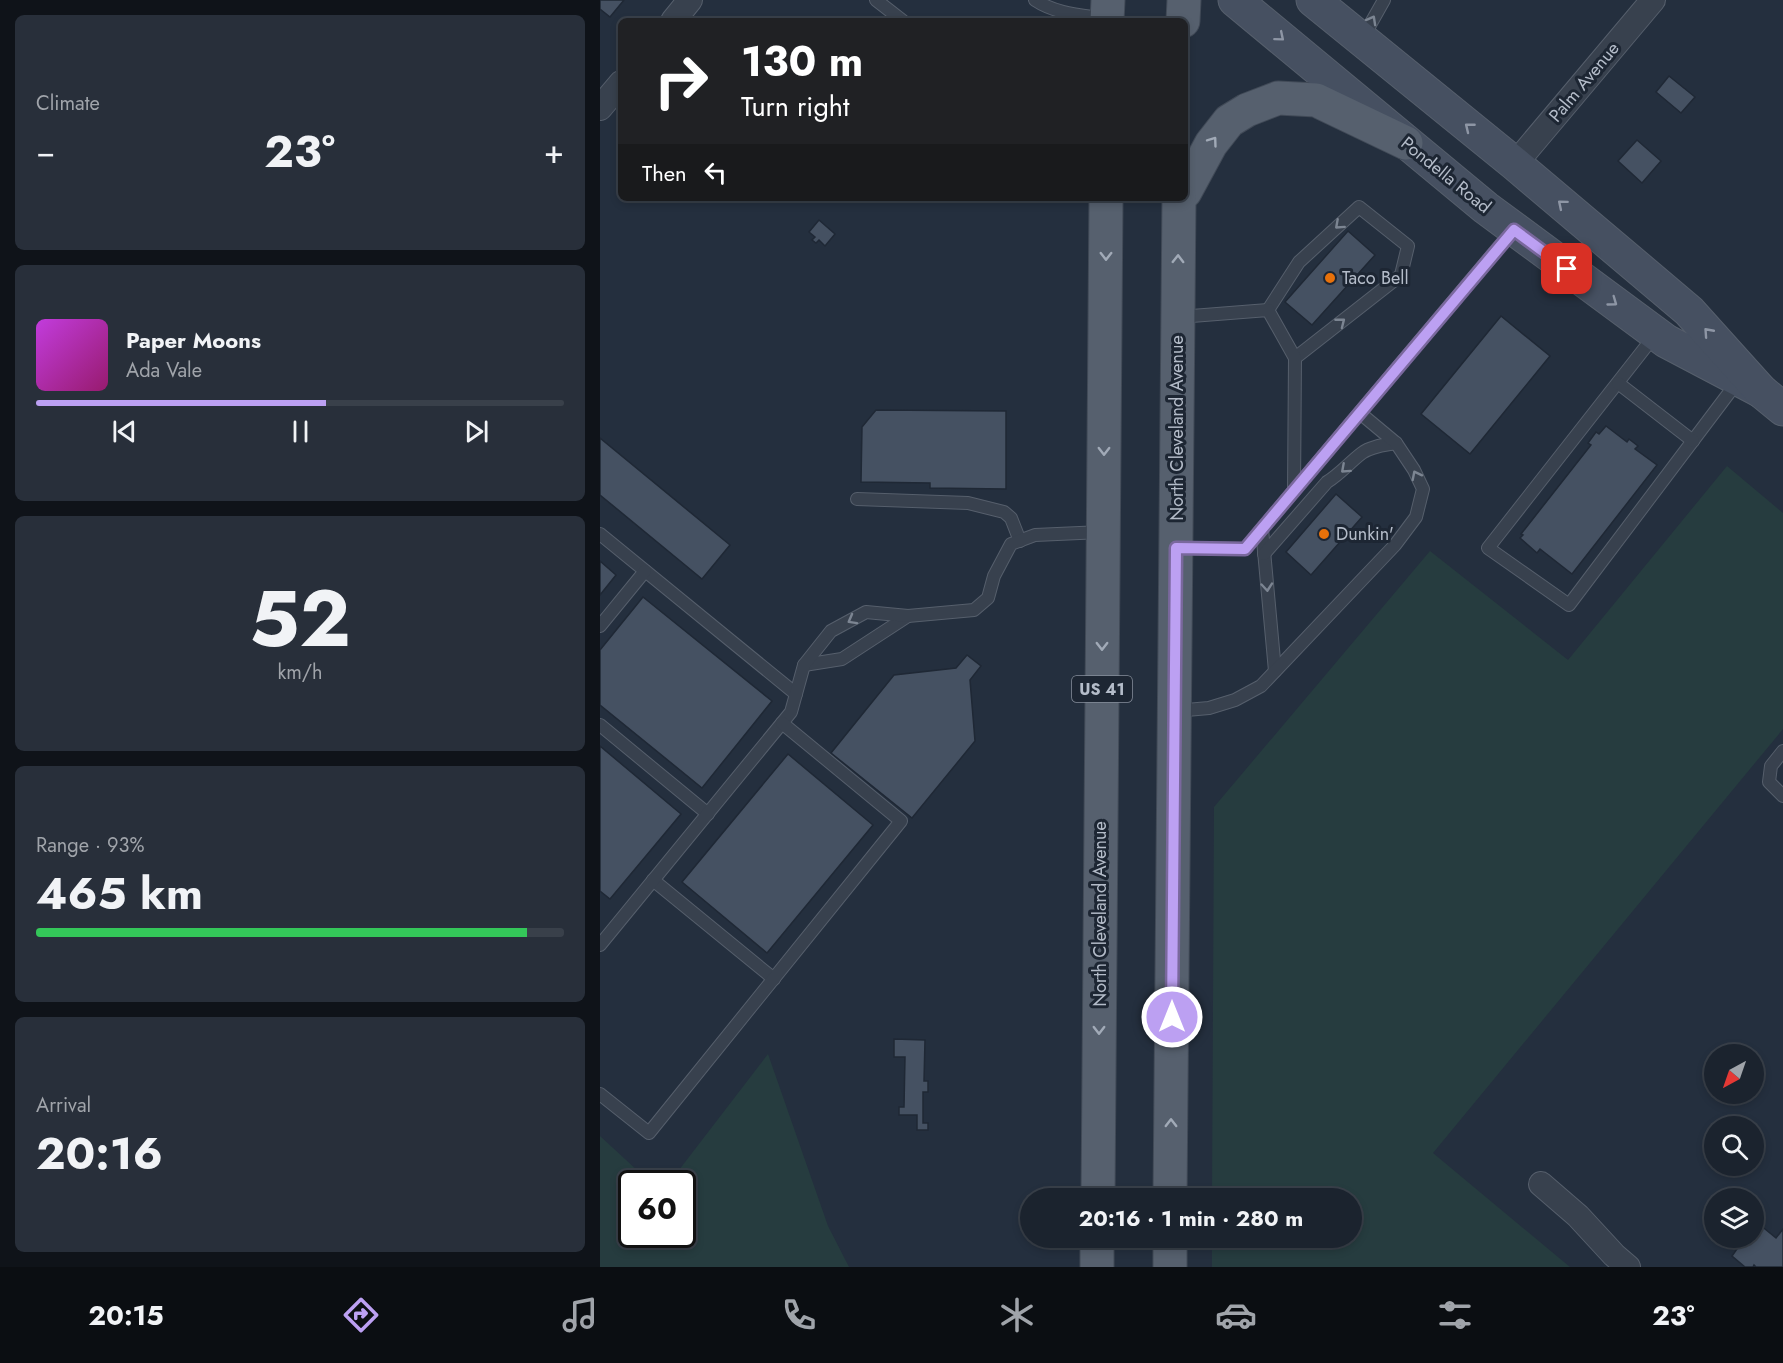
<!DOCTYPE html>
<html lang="en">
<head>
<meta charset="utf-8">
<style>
	:root { --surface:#1b232e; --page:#282f3a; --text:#f1f3f6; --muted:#a0a4aa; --line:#39404a; --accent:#bca0f2 }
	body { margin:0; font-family:Jost,sans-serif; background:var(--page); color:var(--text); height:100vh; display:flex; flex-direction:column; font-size:22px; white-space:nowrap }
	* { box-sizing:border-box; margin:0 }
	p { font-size:20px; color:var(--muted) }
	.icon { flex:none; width:33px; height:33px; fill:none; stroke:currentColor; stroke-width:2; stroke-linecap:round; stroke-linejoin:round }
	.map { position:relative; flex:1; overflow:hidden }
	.side { display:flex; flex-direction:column; gap:15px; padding:15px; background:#0f1319; width:600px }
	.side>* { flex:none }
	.banner { position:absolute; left:18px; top:18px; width:570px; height:183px; border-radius:9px; box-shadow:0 3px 9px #0003,0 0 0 2px var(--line); background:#202124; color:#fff; overflow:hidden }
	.needle { width:39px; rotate:220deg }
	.tools { position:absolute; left:1104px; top:1044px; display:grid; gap:12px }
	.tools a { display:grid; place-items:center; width:60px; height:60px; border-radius:50%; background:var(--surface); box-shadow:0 3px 9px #0003,0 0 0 2px var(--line); font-size:30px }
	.speed { position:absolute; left:18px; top:1170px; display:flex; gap:12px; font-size:30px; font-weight:700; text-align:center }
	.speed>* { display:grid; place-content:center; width:78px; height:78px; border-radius:50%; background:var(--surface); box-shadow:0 3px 9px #0003,0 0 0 2px var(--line); line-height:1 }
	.speed .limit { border:3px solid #111; border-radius:9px; background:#fff; color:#111 }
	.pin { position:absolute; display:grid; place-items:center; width:51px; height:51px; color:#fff; margin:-26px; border-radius:12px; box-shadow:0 3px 9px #0006 }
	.me { position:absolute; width:66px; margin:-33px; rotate:0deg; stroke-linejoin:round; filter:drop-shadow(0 0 4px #0008) }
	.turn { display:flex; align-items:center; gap:21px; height:126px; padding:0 24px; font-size:27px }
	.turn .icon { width:78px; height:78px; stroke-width:2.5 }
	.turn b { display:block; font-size:42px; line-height:51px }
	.then { display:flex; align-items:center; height:57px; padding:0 24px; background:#0003; gap:12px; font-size:22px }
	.big { font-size:45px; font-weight:700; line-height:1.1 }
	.side .widget { flex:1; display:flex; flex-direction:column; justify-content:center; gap:9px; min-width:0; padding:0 21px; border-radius:9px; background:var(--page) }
	.side .dial { align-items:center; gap:0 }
	.dial b { font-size:78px; line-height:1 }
	.song { display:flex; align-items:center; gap:18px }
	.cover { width:72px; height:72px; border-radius:9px; background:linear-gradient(135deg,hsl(290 70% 55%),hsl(320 70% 35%)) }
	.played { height:6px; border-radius:3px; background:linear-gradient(90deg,var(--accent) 55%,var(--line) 55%) }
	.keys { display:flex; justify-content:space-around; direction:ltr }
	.heat { display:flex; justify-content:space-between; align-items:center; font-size:33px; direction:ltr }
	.charge { height:9px; border-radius:4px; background:linear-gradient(90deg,#34c759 93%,var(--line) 0) }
	.trip { position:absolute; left:420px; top:1188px; width:342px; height:60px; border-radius:30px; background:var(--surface); box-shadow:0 3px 9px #0003,0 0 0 2px var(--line); font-weight:700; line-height:60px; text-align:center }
	.tabs { display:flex; height:96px; justify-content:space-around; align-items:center; background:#0b0e12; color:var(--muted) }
	.tabs .icon { width:42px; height:42px }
	.tabs .current { color:var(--accent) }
	.tabs b { font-size:27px; color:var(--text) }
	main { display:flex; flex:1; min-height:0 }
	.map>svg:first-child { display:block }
	.green { fill:#263c3f }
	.building { fill:#455162; stroke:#1f2835; stroke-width:1.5 }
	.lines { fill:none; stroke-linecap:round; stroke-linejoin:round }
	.lane-casing { stroke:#565f6c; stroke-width:14 }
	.street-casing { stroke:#565f6c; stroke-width:26 }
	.secondary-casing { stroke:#565f6c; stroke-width:35 }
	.primary-casing { stroke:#414a57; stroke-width:35 }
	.lane { stroke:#38414e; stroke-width:12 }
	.street { stroke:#38414e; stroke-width:24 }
	.secondary { stroke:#465061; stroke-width:33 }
	.primary { stroke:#56606e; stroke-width:33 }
	.oneway { stroke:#7c8592 }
	.oneway2 { stroke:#8e96a5 }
	.oneway3 { stroke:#a1aab7 }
	.route-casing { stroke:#7a689d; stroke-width:15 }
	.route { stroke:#bca0f2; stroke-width:10 }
	.food-dot { fill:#e8710a; stroke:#1d2633; stroke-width:2 }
	.labels { text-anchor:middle; stroke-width:6; stroke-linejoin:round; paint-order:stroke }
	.shield { fill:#1d2633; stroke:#878f9c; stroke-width:1.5 }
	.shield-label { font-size:16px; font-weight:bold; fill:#b4bcc9 }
	.street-label { font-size:18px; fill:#b4bcc9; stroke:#1d2633 }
	.poi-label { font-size:18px; fill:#b4bcc9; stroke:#1d2633; text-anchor:start }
</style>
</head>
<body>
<main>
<section class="side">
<div class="widget"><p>Climate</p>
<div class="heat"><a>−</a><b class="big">23°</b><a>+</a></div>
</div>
<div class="widget">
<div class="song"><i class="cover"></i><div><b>Paper Moons</b><p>Ada Vale</p></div></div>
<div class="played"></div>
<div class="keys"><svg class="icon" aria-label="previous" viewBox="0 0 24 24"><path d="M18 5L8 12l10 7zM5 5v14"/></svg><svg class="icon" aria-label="pause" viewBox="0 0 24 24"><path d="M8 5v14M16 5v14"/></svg><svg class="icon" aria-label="next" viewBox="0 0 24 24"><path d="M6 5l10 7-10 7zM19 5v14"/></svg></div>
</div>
<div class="widget dial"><b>52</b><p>km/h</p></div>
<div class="widget"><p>Range · 93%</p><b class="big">465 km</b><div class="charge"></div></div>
<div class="widget"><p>Arrival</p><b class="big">20:16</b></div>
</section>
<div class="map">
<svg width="1183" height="1267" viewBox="0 0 1183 1267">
	<rect width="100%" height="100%" fill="#242f3e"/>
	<g class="green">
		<polygon points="1127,466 1183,513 1183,729 833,1153 970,1267 612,1267 612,1238 752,1238 752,1198 612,1198 614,807 830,551 968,660"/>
		<polygon points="168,1054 228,1226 249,1267 0,1267 0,1136 51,1183 32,1184 32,1234 82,1234 82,1184 69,1183"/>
	</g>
	<g class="building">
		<polygon points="0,0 24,0 10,17 0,9"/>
		<polygon points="1069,76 1095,97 1081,113 1056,92"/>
		<polygon points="1037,140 1061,161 1042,183 1018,161"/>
		<polygon points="219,220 235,234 225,246 219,240 216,243 212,240 215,237 209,232"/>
		<polygon points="748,231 775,255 712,325 685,302"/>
		<polygon points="901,316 950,356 870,454 821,414"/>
		<polygon points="276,410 406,411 406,489 330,488 330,483 261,482 262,427"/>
		<polygon points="1006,426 1027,442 1029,439 1038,446 1035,449 1057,465 972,574 940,549 937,553 920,538 923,535 921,534 991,445 988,443 996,432 999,434"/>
		<polygon points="0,438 130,545 102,579 0,495"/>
		<polygon points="736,494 762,517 711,575 686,552"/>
		<polygon points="0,561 16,575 0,595"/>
		<polygon points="43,597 172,701 102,788 0,705 0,650"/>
		<polygon points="367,655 381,666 370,680 375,741 312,818 231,753 294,675 356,668"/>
		<polygon points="0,746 81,814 10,899 0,891"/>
		<polygon points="188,754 273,825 167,953 82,882"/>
		<polygon points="294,1039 325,1040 324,1081 328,1081 328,1092 323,1092 323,1123 328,1123 328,1130 317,1130 317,1115 299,1115 299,1107 304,1107 305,1057 294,1057"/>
		<polygon points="1154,1220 1176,1238 1183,1229 1183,1267 1156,1267 1154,1265 1153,1267 1145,1267 1132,1256 1137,1249 1124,1239 1125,1238 1154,1238"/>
	</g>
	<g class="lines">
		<g class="lane-casing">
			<g id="lane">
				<polyline points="276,0 303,21"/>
				<path d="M435,0C456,14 481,15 506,19"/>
				<polyline points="762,39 784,0"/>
				<polyline points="668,310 699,262 759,207 808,246 801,275 695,358"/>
				<polyline points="579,317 668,310 695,358 694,491"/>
				<polyline points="1055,335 888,548 969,605 1138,381"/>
				<polyline points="1018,383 1093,441"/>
				<polyline points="257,499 368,503 404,512 411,518 420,541"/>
				<polyline points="662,529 675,671"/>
				<polyline points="0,534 196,694"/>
				<polyline points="578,548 645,549 913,230"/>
				<path d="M664,554L727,482C740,474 750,462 762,453C771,446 785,445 796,443"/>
				<polyline points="0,626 45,571"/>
				<polyline points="204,665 242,659 308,616"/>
				<polyline points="575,711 609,708 635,700 661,686 795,545 816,517 823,489 814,470 796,443 760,413"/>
				<polyline points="0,725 108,814"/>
				<polyline points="1183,751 1171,766 1169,782 1183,796"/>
				<polyline points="53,880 174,979"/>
				<polyline points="0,945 191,712 204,665 231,631 266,612 308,616 374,610 388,598 394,576 411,544 435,535 502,532"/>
				<polyline points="0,1094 49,1133 301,821 182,723"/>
			</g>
		</g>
		<g class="street-casing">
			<g id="street">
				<polyline points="73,21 90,0"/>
				<polyline points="0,108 21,83"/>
				<polyline points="915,164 1053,0"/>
				<polyline points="941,1184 978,1216 1014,1255 1028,1267"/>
			</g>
		</g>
		<g class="secondary-casing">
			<g id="secondary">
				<polyline points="635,0 886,208 1066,341 1161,391"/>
				<polyline points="713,0 915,164 1089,311 1161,391 1183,409"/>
			</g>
		</g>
		<g class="primary-casing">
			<g id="primary">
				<polyline points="507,21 508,0"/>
				<polyline points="583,21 584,0"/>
				<polyline points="585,192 611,144 629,121 647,110 678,98 716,100 806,143"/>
				<polyline points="498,1198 506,198"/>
				<polyline points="570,1198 579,198"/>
				<polyline points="497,1267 497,1238"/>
				<polyline points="570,1267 570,1238"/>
			</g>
		</g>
		<use href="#lane" class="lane"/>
		<use href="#street" class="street"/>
		<use href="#secondary" class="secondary"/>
		<use href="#primary" class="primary"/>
	</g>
	<defs><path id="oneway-chevron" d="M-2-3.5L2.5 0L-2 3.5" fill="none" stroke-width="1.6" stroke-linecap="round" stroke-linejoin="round" transform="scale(1.5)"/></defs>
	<g class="oneway">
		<use href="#oneway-chevron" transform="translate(772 20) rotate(-61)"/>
		<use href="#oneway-chevron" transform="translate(739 225) rotate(138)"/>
		<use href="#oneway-chevron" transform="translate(741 322) rotate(-38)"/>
		<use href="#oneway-chevron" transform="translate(745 469) rotate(138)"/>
		<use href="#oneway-chevron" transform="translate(816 475) rotate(-117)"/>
		<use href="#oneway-chevron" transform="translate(667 587) rotate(85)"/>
		<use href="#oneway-chevron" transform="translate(252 620) rotate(151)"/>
	</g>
	<g class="oneway2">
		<use href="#oneway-chevron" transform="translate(680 37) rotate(40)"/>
		<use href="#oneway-chevron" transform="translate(869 127) rotate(-141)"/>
		<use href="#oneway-chevron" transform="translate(962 204) rotate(-140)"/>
		<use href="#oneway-chevron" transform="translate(1013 302) rotate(36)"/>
		<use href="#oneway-chevron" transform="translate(1108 332) rotate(-132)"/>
	</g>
	<g class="oneway3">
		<use href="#oneway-chevron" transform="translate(613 141) rotate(-54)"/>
		<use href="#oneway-chevron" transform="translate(506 256) rotate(90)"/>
		<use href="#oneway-chevron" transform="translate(578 259) rotate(-89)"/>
		<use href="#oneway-chevron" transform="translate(504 451) rotate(90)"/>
		<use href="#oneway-chevron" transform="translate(502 646) rotate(90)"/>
		<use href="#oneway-chevron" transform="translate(499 1030) rotate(90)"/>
		<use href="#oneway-chevron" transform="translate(571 1123) rotate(-90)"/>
	</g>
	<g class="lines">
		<g class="route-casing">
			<polyline id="route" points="572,1017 576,548 645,549 914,230 967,269"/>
		</g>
		<use href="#route" class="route"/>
	</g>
	<g class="food-dot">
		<circle cx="730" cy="278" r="6"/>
		<circle cx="724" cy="534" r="6"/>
	</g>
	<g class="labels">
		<rect class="shield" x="472" y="676" width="60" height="26" rx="4.5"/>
		<g class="shield-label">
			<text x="502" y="695">US 41</text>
		</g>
		<g class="street-label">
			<text transform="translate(984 82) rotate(-50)" y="6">Palm Avenue</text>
			<text transform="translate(846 175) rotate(39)" y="6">Pondella Road</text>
			<text transform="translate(577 428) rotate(-90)" y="6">North Cleveland Avenue</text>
			<text transform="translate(500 914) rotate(-90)" y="6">North Cleveland Avenue</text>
		</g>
		<g class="poi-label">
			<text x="742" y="284">Taco Bell</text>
			<text x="736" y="540">Dunkin'</text>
		</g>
	</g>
</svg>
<div class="tools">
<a><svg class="needle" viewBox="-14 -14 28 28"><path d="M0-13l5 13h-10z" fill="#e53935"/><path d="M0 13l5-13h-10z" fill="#a0a4aa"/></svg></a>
<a><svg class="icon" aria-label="search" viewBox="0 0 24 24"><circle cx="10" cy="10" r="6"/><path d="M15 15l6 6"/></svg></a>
<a><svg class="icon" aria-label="layers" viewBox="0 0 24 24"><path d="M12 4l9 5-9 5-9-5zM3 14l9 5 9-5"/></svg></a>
</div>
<div class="speed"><div class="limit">60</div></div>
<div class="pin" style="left:967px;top:269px;background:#d93025"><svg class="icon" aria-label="arrive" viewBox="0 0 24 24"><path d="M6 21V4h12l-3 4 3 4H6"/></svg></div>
<svg class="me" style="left:572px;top:1017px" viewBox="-20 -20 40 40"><circle r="17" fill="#bca0f2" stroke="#fff" stroke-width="3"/><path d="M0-11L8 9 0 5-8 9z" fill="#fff"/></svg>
<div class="trip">20:16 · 1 min · 280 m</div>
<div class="banner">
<div class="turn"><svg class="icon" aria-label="right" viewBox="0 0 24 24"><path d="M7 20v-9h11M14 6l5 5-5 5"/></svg><div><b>130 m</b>Turn right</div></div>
<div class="then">Then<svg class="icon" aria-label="left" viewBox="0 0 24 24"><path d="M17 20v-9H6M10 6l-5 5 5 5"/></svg></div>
</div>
</div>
</main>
<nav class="tabs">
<b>20:15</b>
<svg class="icon current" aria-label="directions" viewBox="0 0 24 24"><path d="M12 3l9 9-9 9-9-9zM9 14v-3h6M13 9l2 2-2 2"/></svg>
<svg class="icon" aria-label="music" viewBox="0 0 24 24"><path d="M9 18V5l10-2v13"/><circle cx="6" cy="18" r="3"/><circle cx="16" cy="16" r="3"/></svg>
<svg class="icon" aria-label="phone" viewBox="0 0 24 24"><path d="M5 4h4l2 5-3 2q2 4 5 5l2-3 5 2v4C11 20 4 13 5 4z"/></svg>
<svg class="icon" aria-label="climate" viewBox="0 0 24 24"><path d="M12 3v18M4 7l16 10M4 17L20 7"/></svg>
<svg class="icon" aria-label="car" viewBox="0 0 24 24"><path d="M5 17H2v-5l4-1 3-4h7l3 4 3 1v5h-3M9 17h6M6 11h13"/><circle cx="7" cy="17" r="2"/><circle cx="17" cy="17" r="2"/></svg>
<svg class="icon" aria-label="filters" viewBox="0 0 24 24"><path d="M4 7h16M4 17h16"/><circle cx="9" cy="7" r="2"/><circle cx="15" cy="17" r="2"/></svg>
<b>23°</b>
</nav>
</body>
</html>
